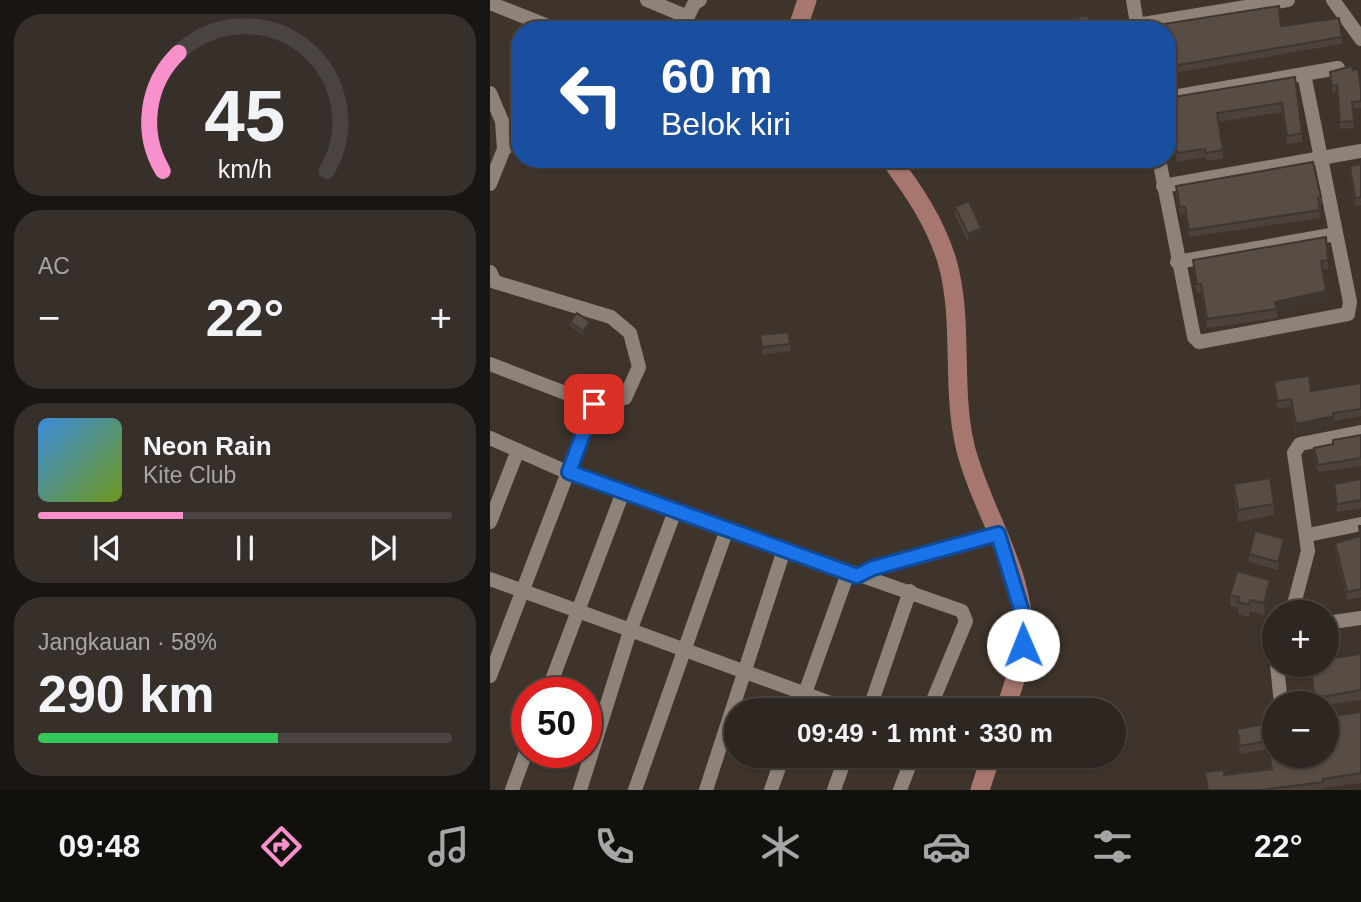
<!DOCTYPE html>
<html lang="id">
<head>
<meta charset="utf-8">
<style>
	:root { --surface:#2e2721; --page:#362f2a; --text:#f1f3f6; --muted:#a7a5a5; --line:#49443f; --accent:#f890cb }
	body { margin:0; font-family:Arial,sans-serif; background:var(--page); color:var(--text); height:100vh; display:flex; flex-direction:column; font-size:26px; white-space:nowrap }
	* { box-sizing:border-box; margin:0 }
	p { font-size:23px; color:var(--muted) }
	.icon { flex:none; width:38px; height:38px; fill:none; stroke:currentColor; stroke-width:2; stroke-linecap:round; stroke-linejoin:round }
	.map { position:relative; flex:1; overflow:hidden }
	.side { display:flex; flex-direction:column; gap:14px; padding:14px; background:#191512; width:490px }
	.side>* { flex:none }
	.guide { position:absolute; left:21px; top:21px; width:665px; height:147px; border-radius:28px; box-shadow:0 2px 5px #0004,0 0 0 2px var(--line); background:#1a4fa0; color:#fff; overflow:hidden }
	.controls { position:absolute; left:772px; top:600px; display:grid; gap:14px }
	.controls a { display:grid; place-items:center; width:77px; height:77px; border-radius:50%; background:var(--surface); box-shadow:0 2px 5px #0004,0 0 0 2px var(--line); font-size:35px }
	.speed { position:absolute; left:21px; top:677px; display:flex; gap:14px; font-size:35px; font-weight:700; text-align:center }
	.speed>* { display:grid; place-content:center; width:91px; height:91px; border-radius:50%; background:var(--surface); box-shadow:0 2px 5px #0004,0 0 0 2px var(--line); line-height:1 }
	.speed .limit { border:10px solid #d22; background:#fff; color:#111 }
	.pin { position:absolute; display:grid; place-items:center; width:60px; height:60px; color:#fff; margin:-30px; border-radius:14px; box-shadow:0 4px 10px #0006 }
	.me { position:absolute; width:77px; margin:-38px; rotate:359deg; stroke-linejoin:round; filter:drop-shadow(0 0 5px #0008) }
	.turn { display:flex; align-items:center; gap:24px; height:147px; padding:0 35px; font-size:32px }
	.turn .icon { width:91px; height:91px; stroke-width:2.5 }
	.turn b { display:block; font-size:49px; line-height:60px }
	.big { font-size:52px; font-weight:800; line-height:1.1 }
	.side .widget { flex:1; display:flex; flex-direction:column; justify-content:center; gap:10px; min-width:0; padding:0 24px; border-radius:28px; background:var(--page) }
	.side .dial { align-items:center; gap:0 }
	.dial svg { height:182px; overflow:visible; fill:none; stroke:var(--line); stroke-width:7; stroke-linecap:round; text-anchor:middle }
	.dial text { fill:var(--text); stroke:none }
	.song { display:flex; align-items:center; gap:21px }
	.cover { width:84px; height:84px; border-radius:10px; background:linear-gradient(135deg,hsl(210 70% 55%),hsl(80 70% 35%)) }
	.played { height:7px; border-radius:4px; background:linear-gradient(90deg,var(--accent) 35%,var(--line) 35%) }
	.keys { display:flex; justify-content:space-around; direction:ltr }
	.heat { display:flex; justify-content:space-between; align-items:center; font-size:38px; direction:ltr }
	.charge { height:10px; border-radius:5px; background:linear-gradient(90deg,#34c759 58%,var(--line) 0) }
	.trip { position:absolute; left:234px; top:698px; width:402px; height:70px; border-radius:35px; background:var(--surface); box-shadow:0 2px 5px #0004,0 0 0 2px var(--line); font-weight:800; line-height:70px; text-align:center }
	.dock { display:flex; height:112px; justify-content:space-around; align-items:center; background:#12100d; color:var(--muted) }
	.dock .icon { width:49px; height:49px }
	.dock .current { color:var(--accent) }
	.dock b { font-size:32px; color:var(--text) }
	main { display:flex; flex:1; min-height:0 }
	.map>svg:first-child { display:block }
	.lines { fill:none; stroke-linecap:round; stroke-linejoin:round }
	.street { stroke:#8e8279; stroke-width:14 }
	.secondary { stroke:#a7766f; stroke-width:19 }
	.wall { fill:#4c423b }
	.shaded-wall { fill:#3e3630 }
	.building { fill:#584d45; stroke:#3e3630; stroke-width:2 }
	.route-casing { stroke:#114b97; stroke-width:18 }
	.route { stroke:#1a73e8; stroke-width:12 }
</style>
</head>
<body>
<main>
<section class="side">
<div class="widget dial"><svg viewBox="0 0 100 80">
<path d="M14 69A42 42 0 1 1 86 69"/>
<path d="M14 69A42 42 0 0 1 21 17" stroke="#f890cb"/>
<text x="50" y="56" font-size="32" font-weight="700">45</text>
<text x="50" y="72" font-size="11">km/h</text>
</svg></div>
<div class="widget"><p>AC</p>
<div class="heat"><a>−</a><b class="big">22°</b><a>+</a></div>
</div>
<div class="widget">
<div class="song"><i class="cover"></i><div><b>Neon Rain</b><p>Kite Club</p></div></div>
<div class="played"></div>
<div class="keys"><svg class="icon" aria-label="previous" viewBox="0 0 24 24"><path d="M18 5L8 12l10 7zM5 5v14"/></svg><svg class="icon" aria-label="pause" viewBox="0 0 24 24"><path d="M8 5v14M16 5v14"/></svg><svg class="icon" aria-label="next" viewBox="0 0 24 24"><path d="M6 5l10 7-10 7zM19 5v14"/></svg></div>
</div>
<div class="widget"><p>Jangkauan · 58%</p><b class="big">290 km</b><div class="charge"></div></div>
</section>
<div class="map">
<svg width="871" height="790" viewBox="0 0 871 790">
	<rect width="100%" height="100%" fill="#3e342c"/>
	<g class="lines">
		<g class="street">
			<polyline points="157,0 198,17"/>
			<polyline points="643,0 648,30"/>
			<polyline points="843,0 871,39"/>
			<polyline points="0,3 68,30"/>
			<polyline points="647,25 798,0"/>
			<polyline points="191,30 204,4 210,0"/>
			<polyline points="0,93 12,121 14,149"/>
			<polyline points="677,98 848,68"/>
			<polyline points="669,159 704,337 709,342 858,314 860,302 814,74"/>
			<polyline points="0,184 14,149 30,138"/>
			<polyline points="673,186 871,151"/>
			<polyline points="687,262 846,234"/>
			<polyline points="0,272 5,282 121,317 140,333 149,367 135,398 104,404"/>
			<polyline points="0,364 104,404 0,676"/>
			<polyline points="0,438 79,473 472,611 476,621 439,710"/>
			<polyline points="0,522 28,450"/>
			<polyline points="818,535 871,524"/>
			<polyline points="367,576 383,568 508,534"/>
			<polyline points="0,579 360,710"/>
			<polyline points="802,612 818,551 804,453 810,444 871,432"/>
			<polyline points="836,623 871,618"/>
			<polyline points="787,665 791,704"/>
			<polyline points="57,693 133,492"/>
			<polyline points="309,710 358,573"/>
			<polyline points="379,710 420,591"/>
			<polyline points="22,790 37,749"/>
			<polyline points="90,790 140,631 185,511"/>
			<polyline points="145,790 237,529"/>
			<polyline points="216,790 294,550"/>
			<polyline points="281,790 293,756"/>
			<polyline points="344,790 356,756"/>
			<polyline points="410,790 423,756"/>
		</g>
		<g class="secondary">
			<polyline points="307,30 317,0"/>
			<path d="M400,159C424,191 445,222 457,261C474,320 461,385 475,446C491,512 538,573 533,644C531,665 522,690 515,710"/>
			<polyline points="490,790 501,756"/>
		</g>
	</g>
	<g class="wall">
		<polygon points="588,17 600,26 600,30 590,30"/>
		<polygon points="661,26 791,26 852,37 852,44 677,74 677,30 661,30"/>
		<polygon points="863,70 871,90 871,108 862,109 864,128 850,129 847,92 842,93 840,72"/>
		<polygon points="805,77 812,133 812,142 797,144 792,112 728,122 733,150 733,159 716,161 715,157 687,162 677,117 677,98"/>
		<polygon points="871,164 871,205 865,206 860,174 860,166"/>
		<polygon points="686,186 831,197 831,205 829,205 830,218 699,237 695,214 690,215 686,194"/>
		<polygon points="465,207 491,236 478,242 465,215"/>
		<polygon points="703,260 838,260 838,269 833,269 836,300 787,310 787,318 717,328 711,292 707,293 703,269"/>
		<polygon points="80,322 100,326 93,335 80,326"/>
		<polygon points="270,336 300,344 300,351 272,355"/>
		<polygon points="784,381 821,391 871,383 871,416 844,421 844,424 806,432 801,407 787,409"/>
		<polygon points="871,435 871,466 828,472 824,455 824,448 843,444 843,440"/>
		<polygon points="871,479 871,508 847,512 844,484"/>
		<polygon points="744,484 784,504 784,515 748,522 744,496"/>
		<polygon points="869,526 871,526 871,597 857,600 845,551 845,543 870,536"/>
		<polygon points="794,547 788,570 759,562 759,554"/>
		<polygon points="780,592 774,615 760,611 759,617 748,614 748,608 740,606 740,595"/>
		<polygon points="871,654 871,700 836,705 836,704 824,704 820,665 836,665"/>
		<polygon points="871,712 871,783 833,788 833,790 717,790 715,772 734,775 780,769 780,756 802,758 836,756"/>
		<polygon points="747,729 778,741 778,749 750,754 747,737"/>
	</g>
	<g class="shaded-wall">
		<polygon points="491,228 491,236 478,242 478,234"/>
		<polygon points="836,291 836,300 787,310 785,302"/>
		<polygon points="100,322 100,326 93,335 93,331"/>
		<polygon points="844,416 844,424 806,432 806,424"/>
		<polygon points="794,539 794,547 788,570 788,562"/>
		<polygon points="780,580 780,592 774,615 774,603"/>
	</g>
	<g class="building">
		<polygon points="789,6 791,26 849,18 852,37 677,67 677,30 662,30 661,26"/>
		<polygon points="598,16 600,26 590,28 588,17"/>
		<polygon points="620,20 622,30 604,30 603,22"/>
		<polygon points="560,21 577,21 578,30 560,30"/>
		<polygon points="862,66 863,70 868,69 871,90 871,101 862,102 864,121 850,122 847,85 842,86 840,72"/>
		<polygon points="805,77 812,133 797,136 792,103 727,113 733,150 716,153 715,149 687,153 677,108 677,98"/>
		<polygon points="823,162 831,197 828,198 830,210 699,230 695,207 690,207 686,186"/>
		<polygon points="871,164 871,197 865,198 860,166"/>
		<polygon points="479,201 491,228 478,234 465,207"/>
		<polygon points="836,237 838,260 831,261 836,291 785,302 787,309 717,319 711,284 707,284 703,260"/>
		<polygon points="87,313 100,322 93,331 80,322"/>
		<polygon points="298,332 300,344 272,347 270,335"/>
		<polygon points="819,376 821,391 871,383 871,409 843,413 844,416 806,424 801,399 787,401 784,381"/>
		<polygon points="871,435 871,458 828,465 824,448 843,444 843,440"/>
		<polygon points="780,478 784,504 748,510 744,484"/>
		<polygon points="871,479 871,500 847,504 844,484"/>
		<polygon points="869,526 871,526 871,589 857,592 845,543 870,536"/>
		<polygon points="765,531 794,539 788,562 759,554"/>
		<polygon points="747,571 780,580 774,603 760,600 759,605 748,602 749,597 740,595"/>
		<polygon points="871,654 871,690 825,698 820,665 836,665 836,659"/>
		<polygon points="871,712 871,773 833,779 833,782 771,790 718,790 715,772 734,770 734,775 782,769 780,756 802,758 804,756 836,756 836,717"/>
		<polygon points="775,724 778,741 750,746 747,729"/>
	</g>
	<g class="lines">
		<g class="route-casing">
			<polyline id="route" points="104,404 79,472 367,576 383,568 508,534 532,612 533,645"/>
		</g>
		<use href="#route" class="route"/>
	</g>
</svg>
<div class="controls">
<a>+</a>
<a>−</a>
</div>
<div class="speed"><div class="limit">50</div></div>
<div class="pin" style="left:104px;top:404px;background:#d93025"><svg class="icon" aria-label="arrive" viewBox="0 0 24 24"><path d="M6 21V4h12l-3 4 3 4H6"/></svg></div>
<svg class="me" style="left:533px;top:645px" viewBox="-20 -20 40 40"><circle r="19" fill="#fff"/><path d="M0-13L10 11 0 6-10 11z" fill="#1a73e8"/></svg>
<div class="trip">09:49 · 1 mnt · 330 m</div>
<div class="guide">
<div class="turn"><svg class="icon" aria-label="left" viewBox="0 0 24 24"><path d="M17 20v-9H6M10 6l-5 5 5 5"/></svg><div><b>60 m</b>Belok kiri</div></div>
</div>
</div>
</main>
<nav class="dock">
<b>09:48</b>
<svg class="icon current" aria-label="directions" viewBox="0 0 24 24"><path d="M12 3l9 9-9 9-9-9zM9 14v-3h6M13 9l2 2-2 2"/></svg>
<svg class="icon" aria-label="music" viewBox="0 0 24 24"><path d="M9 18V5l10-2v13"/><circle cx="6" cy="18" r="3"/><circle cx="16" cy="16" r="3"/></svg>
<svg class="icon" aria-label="phone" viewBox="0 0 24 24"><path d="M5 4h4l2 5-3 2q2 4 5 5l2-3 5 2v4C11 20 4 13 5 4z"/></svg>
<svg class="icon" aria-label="climate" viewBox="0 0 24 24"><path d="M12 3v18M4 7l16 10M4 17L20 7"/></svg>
<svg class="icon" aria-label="car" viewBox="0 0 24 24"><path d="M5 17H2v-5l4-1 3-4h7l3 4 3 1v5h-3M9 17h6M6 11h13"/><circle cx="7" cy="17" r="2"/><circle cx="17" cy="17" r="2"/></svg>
<svg class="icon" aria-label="filters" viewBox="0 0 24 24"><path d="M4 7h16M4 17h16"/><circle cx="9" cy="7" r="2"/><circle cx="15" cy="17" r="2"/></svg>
<b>22°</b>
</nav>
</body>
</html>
